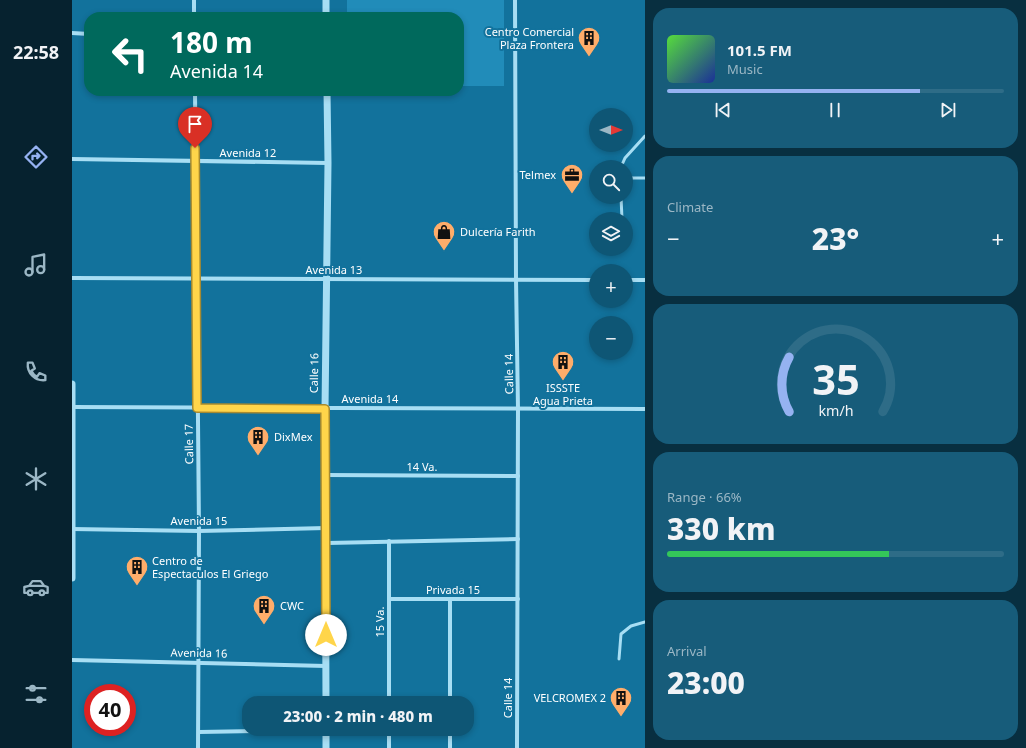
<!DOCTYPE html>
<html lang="en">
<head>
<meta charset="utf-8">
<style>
	:root { --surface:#0e5675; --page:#175c7a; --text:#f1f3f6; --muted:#9bb7c5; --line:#2e6c87; --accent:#95b2f1 }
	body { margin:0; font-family:"Noto Sans",sans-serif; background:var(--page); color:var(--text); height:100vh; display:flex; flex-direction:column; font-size:15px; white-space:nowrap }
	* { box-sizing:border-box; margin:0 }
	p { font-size:13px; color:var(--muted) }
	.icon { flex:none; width:22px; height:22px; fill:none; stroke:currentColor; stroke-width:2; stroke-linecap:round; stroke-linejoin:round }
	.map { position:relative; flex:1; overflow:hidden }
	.side { display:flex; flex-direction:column; gap:8px; padding:8px; background:#082f40; width:381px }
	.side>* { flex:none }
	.top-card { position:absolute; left:12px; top:12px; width:380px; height:84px; border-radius:16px; box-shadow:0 2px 6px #0003; background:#00695c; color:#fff; overflow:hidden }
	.needle { width:26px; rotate:90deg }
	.tools { position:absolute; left:517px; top:108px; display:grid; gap:8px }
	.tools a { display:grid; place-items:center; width:44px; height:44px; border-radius:50%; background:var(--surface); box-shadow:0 2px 6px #0003; font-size:20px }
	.speed { position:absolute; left:12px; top:684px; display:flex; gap:8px; font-size:20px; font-weight:700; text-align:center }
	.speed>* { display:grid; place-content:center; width:52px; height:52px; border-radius:50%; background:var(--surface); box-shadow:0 2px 6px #0003; line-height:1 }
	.speed .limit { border:6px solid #d22; background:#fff; color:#111 }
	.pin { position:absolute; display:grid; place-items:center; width:34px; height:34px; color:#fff; margin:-41px -17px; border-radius:50% 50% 50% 0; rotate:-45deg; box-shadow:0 0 4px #0007 }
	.pin .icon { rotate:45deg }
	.me { position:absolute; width:44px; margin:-22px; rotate:0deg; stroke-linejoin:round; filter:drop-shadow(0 0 3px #0008) }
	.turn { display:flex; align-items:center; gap:14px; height:84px; padding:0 20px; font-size:18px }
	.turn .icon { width:52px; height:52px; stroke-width:2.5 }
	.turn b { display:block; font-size:28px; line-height:34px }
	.big { font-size:30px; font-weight:800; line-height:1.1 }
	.side .tile { flex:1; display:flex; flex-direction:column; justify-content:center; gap:6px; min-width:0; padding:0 14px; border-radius:16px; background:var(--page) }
	.side .dial { align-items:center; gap:0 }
	.dial svg { height:104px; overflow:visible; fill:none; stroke:var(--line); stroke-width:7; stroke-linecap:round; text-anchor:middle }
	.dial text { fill:var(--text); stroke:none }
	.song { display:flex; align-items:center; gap:12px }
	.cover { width:48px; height:48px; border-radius:6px; background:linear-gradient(135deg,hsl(110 70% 55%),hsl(230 70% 35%)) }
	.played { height:4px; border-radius:2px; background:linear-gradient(90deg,var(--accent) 75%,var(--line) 75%) }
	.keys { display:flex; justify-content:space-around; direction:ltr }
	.heat { display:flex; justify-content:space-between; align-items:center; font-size:22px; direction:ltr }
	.charge { height:6px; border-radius:3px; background:linear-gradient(90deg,#34c759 66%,var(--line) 0) }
	.trip { position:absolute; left:170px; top:696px; width:232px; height:40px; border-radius:16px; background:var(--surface); box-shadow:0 2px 6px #0003; font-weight:800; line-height:40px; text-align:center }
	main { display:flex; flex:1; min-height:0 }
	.dock { display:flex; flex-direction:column; width:72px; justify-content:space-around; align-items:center; background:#06222f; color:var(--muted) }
	.dock .icon { width:28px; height:28px }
	.dock .active { color:var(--accent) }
	.dock b { font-size:18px; color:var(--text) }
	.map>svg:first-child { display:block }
	.green { fill:#218cb9 }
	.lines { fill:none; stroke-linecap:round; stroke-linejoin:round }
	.service { stroke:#a7def4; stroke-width:3 }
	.minor { stroke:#a7def4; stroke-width:4 }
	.tertiary { stroke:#a7def4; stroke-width:7 }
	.route-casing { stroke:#a68a30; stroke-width:10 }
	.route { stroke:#ffd54a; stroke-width:7 }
	.labels { text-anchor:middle; stroke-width:4; stroke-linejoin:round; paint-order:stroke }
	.poi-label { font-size:11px; fill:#fff; stroke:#12729c; text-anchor:start }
	.street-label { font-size:11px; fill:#fff; stroke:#12729c }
</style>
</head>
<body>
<main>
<nav class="dock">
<b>22:58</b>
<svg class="icon active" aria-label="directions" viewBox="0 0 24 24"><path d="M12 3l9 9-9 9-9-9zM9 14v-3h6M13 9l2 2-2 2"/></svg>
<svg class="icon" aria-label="music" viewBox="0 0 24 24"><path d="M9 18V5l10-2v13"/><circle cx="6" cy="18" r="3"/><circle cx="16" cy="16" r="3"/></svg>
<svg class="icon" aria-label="phone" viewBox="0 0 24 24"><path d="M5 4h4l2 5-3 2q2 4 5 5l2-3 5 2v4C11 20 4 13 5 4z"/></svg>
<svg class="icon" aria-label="climate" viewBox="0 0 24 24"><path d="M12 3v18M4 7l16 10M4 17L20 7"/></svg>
<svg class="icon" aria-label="car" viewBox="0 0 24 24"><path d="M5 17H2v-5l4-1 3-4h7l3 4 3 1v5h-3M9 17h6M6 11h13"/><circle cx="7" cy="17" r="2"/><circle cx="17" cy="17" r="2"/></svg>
<svg class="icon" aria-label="filters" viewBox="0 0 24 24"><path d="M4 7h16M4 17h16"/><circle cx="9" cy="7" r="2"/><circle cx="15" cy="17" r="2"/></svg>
</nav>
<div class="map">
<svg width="573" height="748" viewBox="0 0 573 748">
	<rect width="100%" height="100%" fill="#12729c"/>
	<polygon class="green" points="275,0 432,0 432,86 387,86 387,17 275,17"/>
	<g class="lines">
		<g class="service">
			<polyline points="549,167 553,158 573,136"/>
			<polyline points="554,178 573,178"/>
			<polyline points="549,197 550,219"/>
			<polyline points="547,659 549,634 559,626 573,622"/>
		</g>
		<g class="minor">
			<polyline points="122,0 122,17"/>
			<polyline points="443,0 444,279 446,409 445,748"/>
			<polyline points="0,33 17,34"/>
			<polyline points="123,91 127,531 126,748"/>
			<polyline points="0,159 256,163"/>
			<polyline points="0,278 524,280"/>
			<polyline points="554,280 573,280"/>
			<polyline points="0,407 573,409"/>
			<polyline points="253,475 446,476"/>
			<polyline points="0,529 127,531 254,528"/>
			<polyline points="317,541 317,703"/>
			<polyline points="255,543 446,539"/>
			<polyline points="317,599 446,599"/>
			<polyline points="378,599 378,703"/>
			<polyline points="0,660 254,666"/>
			<polyline points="317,729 317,748"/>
			<polyline points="378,729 378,748"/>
			<polyline points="127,732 254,730"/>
		</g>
		<g class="tertiary">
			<polyline points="254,17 254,0"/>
			<polyline points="0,384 0,578"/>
			<polyline points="254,703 253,409 256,163 255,91"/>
			<polyline points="254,729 254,748"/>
		</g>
	</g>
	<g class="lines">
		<g class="route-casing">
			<polyline id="route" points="123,148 125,408 253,409 254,635"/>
		</g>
		<use href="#route" class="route"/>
	</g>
	<defs>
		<g id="building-pin" transform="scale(1.15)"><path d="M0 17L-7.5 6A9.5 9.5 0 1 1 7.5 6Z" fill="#ffad6a" stroke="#12729c"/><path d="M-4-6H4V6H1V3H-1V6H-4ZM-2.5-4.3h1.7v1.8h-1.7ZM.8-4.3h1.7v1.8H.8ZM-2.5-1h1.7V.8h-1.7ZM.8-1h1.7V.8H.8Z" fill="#111"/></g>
		<g id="office-pin" transform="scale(1.15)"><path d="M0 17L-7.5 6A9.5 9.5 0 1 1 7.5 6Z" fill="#ffad6a" stroke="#12729c"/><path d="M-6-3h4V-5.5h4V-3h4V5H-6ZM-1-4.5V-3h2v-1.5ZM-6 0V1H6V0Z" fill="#111"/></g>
		<g id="shop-pin" transform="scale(1.15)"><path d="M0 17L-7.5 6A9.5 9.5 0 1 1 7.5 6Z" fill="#ffad6a" stroke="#12729c"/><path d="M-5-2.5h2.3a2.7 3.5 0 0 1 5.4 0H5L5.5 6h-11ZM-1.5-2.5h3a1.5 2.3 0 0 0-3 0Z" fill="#111"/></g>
	</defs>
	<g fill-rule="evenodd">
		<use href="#building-pin" x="517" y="38"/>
		<use href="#office-pin" x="500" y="175"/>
		<use href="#shop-pin" x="372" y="232"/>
		<use href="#building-pin" x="491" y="362"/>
		<use href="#building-pin" x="186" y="437"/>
		<use href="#building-pin" x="65" y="567"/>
		<use href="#building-pin" x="192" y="606"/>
		<use href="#building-pin" x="549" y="698"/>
	</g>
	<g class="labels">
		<g class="poi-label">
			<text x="502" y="36" text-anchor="end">Centro Comercial<tspan x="502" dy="13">Plaza Frontera</tspan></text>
			<text x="484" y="179" text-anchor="end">Telmex</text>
			<text x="388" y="236">Dulcería Farith</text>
			<text x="491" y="392" text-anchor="middle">ISSSTE<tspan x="491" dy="13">Agua Prieta</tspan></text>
			<text x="202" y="441">DixMex</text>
			<text x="80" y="565">Centro de<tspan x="80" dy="13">Espectaculos El Griego</tspan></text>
			<text x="208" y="610">CWC</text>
			<text x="534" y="702" text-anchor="end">VELCROMEX 2</text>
		</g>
		<g class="street-label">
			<text x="176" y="157">Avenida 12</text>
			<text x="262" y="274">Avenida 13</text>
			<text transform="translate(242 373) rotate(-89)" y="4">Calle 16</text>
			<text transform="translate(437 374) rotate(-91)" y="4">Calle 14</text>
			<text x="298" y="403">Avenida 14</text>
			<text transform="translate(117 444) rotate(-91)" y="4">Calle 17</text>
			<text x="350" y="471">14 Va.</text>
			<text x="127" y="525">Avenida 15</text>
			<text x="381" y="594">Privada 15</text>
			<text transform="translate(308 622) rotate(-90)" y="4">15 Va.</text>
			<text transform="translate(127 653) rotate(1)" y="4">Avenida 16</text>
			<text transform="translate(436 698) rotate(-90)" y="4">Calle 14</text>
		</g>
	</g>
</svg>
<div class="tools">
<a><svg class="needle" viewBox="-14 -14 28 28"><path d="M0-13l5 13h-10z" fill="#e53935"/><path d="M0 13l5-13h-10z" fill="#9bb7c5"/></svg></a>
<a><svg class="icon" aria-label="search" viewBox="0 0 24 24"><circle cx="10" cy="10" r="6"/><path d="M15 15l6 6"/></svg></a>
<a><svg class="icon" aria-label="layers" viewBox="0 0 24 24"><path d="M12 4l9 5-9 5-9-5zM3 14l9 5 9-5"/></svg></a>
<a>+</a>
<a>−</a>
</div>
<div class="speed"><div class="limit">40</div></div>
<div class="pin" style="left:123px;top:148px;background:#d93025"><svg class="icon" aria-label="arrive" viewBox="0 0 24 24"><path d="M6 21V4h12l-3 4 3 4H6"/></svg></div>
<svg class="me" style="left:254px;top:635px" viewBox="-20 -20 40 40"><circle r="19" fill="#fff"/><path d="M0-13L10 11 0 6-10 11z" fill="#ffd54a"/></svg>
<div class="trip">23:00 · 2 min · 480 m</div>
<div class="top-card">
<div class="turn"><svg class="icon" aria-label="left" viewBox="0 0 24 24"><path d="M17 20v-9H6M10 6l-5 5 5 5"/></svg><div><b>180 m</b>Avenida 14</div></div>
</div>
</div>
<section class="side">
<div class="tile">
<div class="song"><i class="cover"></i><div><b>101.5 FM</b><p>Music</p></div></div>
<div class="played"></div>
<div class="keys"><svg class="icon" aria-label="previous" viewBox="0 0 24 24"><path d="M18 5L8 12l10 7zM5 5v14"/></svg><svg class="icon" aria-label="pause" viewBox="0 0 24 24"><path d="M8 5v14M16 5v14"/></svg><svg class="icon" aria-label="next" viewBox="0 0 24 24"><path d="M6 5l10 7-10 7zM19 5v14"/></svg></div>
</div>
<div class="tile"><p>Climate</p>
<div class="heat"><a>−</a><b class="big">23°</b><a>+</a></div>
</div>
<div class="tile dial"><svg viewBox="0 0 100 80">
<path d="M14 69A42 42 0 1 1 86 69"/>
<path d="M14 69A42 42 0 0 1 14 27" stroke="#95b2f1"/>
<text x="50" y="56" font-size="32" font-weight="700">35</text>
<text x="50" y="72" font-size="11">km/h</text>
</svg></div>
<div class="tile"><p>Range · 66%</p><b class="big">330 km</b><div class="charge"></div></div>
<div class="tile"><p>Arrival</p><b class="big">23:00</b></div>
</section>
</main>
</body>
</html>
